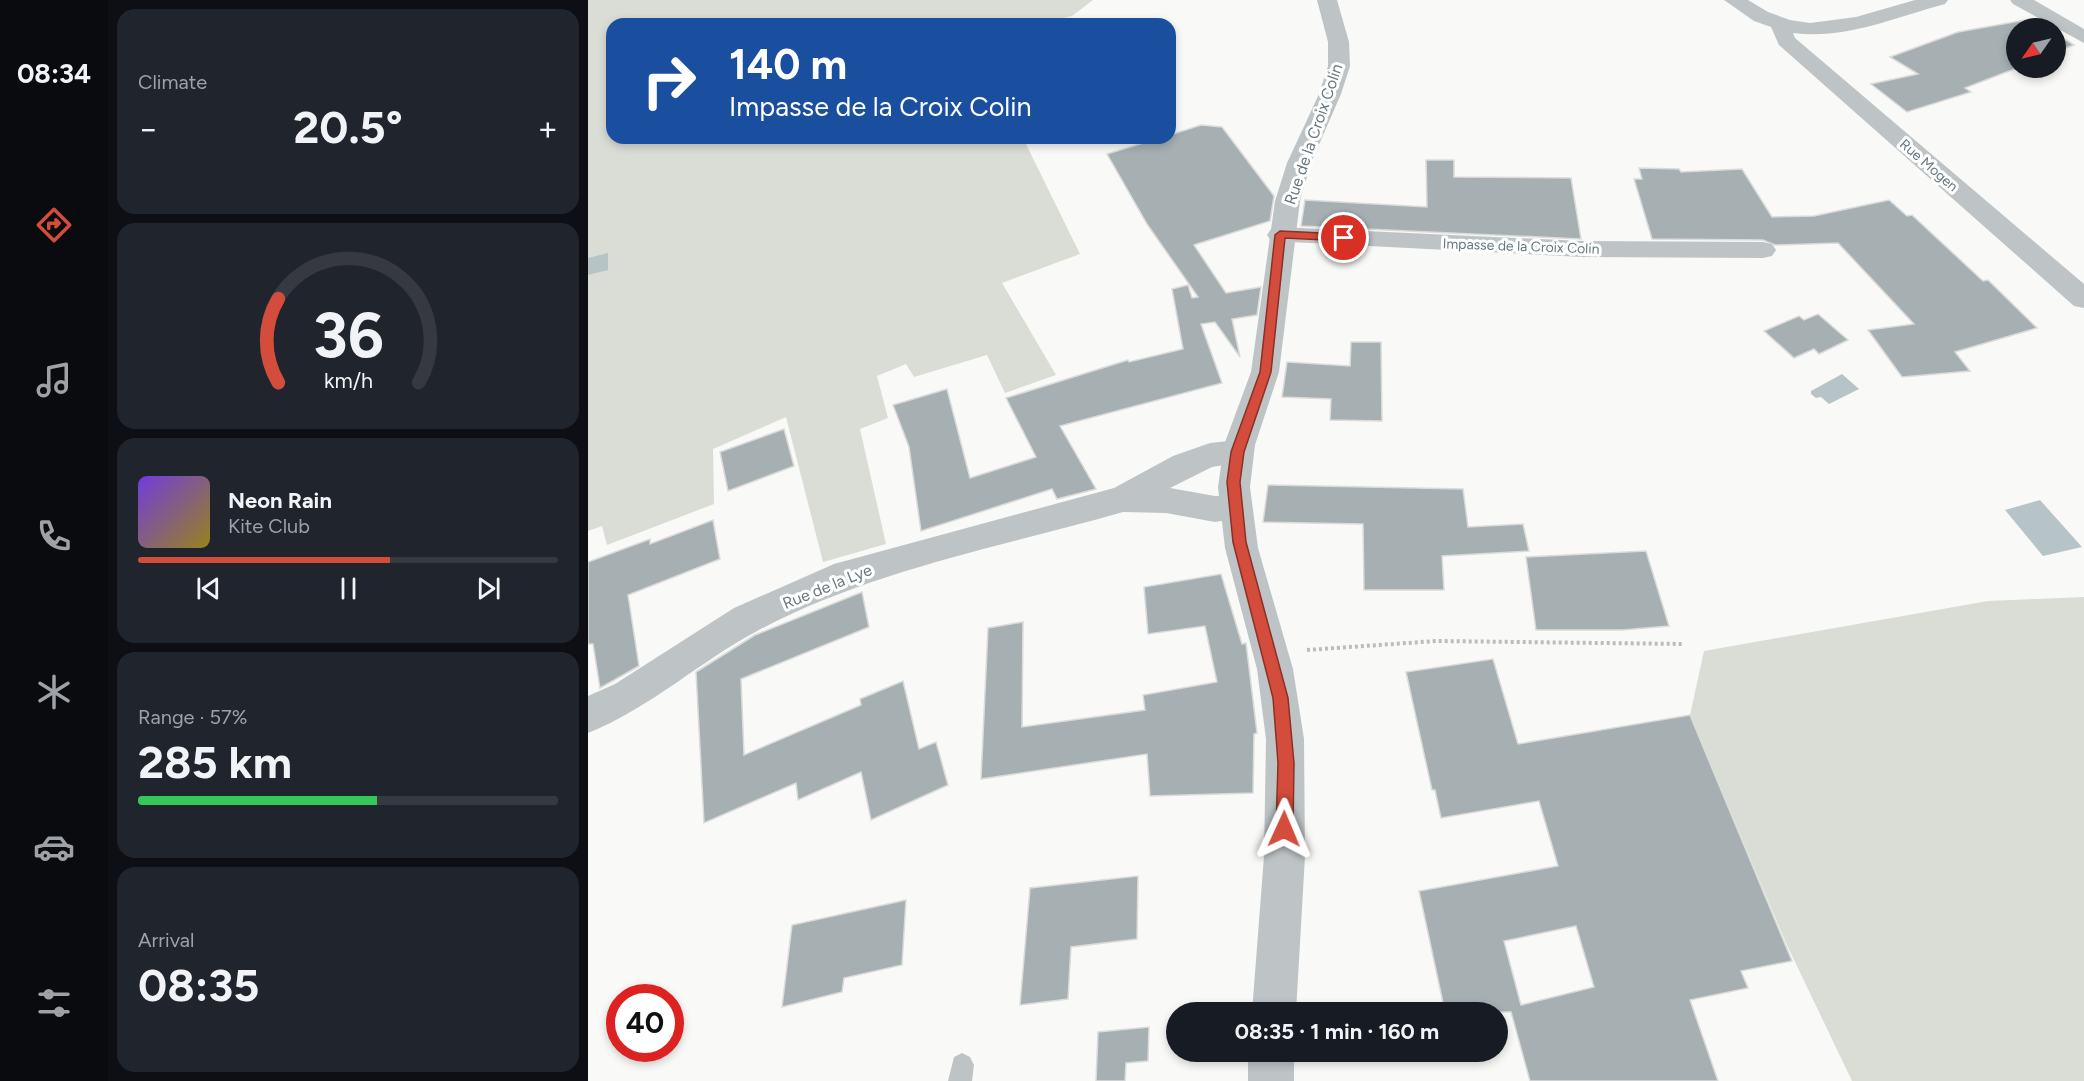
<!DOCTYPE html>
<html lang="en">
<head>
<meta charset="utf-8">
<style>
	:root { --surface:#171b24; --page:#20242c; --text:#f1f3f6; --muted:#9ea1a6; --line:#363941; --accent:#d44c3b }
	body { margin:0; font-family:Figtree,sans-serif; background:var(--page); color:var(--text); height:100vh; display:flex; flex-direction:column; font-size:22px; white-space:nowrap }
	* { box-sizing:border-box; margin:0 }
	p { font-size:20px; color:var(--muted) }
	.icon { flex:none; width:33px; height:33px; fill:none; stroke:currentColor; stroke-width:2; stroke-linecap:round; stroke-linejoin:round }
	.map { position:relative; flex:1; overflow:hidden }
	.details { display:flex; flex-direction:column; gap:9px; padding:9px; background:#0d0f14; width:480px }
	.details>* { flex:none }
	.guide { position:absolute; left:18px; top:18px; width:570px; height:126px; border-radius:18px; box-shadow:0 3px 9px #0003; background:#1a4fa0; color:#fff; overflow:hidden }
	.needle { width:39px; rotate:236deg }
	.buttons { position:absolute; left:1418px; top:18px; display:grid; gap:12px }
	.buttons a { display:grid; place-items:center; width:60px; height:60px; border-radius:50%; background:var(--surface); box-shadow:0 3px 9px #0003; font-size:30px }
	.speed { position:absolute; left:18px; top:984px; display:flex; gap:12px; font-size:30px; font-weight:700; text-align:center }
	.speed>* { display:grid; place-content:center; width:78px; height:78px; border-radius:50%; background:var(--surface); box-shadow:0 3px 9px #0003; line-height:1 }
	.speed .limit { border:9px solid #d22; background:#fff; color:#111 }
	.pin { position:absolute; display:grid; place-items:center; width:51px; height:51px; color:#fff; margin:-26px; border:3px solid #fff; border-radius:50%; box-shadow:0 2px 6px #0007 }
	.me { position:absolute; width:66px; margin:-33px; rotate:1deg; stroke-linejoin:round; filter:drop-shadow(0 0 4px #0008) }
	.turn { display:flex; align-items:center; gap:21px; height:126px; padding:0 24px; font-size:27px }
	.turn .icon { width:78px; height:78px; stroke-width:2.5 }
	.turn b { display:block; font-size:42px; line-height:51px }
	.big { font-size:45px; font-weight:700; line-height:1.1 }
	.details .tile { flex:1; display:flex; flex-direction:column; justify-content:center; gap:9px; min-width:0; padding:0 21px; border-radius:18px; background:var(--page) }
	.details .dial { align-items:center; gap:0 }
	.dial svg { height:156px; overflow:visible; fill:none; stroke:var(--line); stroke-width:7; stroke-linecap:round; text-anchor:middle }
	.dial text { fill:var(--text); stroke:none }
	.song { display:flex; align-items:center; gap:18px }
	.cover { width:72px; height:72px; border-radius:9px; background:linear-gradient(135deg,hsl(260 70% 55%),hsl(50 70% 35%)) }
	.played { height:6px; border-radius:3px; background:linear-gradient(90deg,var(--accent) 60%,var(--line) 60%) }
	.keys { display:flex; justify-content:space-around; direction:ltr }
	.heat { display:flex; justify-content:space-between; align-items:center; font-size:33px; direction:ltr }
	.charge { height:9px; border-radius:4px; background:linear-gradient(90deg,#34c759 57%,var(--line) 0) }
	.trip { position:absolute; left:578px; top:1002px; width:342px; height:60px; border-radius:30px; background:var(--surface); box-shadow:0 3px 9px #0003; font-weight:700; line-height:60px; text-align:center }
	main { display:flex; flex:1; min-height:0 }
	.dock { display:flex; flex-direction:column; width:108px; justify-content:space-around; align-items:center; background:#090b0e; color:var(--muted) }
	.dock .icon { width:42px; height:42px }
	.dock .on { color:var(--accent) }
	.dock b { font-size:27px; color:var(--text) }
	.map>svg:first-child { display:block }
	.green { fill:#daddd6 }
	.water { fill:#b7c4c7 }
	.building { fill:#a6b0b3; stroke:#dbdbd9; stroke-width:1.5; fill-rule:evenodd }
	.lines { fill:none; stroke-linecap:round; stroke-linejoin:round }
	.path { stroke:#b9bdbf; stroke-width:4; stroke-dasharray:3 3; stroke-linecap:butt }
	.service { fill:#bec4c6; fill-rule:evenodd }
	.minor { fill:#bec4c6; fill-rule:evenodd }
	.tertiary { fill:#bec4c6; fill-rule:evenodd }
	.route { fill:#d44c3b; stroke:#8a3126; stroke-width:1.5 }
	.labels { text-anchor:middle; stroke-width:6; stroke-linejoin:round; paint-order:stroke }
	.far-street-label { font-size:14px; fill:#66787f; stroke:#fff }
	.street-label { font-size:16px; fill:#66787f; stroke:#fff }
</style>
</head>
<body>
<main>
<nav class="dock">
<b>08:34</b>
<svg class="icon on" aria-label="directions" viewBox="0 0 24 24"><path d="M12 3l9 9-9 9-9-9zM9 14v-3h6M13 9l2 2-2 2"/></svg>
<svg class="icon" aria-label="music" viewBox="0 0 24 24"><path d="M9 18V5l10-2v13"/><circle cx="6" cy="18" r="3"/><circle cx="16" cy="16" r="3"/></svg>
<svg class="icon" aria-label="phone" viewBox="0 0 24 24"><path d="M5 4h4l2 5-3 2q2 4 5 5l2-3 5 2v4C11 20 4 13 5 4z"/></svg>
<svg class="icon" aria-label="climate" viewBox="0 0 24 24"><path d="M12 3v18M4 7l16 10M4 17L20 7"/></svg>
<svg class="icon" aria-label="car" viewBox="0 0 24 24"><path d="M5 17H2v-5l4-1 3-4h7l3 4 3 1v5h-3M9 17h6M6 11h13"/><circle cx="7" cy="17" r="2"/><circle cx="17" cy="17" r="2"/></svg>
<svg class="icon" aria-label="filters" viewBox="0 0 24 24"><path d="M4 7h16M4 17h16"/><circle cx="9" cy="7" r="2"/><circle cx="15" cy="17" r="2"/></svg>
</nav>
<section class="details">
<div class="tile"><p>Climate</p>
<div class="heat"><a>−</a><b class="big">20.5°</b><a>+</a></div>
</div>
<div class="tile dial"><svg viewBox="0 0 100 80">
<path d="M14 69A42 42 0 1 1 86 69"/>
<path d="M14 69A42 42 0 0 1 14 26" stroke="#d44c3b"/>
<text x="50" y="56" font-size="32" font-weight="700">36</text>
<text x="50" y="72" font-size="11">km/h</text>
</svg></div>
<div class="tile">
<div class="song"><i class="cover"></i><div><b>Neon Rain</b><p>Kite Club</p></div></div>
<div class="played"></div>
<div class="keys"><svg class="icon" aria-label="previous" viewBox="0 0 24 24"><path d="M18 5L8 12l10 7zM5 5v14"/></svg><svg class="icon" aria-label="pause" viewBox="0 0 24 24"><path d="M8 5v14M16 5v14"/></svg><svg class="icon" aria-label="next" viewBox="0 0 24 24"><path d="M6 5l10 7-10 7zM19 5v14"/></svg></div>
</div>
<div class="tile"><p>Range · 57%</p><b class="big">285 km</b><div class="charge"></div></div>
<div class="tile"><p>Arrival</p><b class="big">08:35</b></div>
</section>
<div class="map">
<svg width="1496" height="1081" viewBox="0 0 1496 1081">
	<rect width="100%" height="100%" fill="#f9f9f7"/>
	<g class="green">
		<polygon points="0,0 505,0 484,16 452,24 24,24 24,138 435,138 492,254 414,283 468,375 417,393 399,355 326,377 318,364 289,376 300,418 272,429 298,544 235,562 198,417 125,449 126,504 19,545 14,526 0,531"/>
		<polygon points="1496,597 1496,1081 1264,1081 1198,943 1102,715 1116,651 1400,601"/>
	</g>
	<g class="water">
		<polygon points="20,253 20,270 0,275 0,258"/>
		<polygon points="1254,374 1271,389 1241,404 1233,397 1228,398 1223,394 1223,391"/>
		<polygon points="1452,500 1494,547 1455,556 1417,510"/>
	</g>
	<g class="building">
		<polygon points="1443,19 1459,28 1428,28 1429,68 1377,88 1383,92 1319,112 1283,84 1330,74 1302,57 1370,32"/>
		<polygon points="1467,33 1486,45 1467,52"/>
		<polygon points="613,125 634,127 686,196 682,221 606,245 638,293 673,287 669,315 644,319 652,357 627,322 613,324 634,383 472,426 508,489 469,499 464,489 333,531 321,447 305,405 359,389 382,478 448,457 418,398 540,360 541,362 595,349 584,289 600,285 604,298 610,297 559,224 519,154 572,138 582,138 582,135"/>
		<polygon points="838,160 866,160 866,177 983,178 993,239 713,226 717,200 839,207"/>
		<polygon points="1051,168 1091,169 1093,172 1154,169 1184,217 1226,216 1301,200 1319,216 1324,215 1395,281 1400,280 1449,328 1367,352 1382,371 1314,377 1280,330 1326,324 1250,243 1187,245 1175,240 1064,239 1046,179 1054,179"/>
		<polygon points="1230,314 1260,340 1231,354 1226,349 1206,358 1176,331 1211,316 1216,320"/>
		<polygon points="763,342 793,342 794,421 742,420 743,399 694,397 699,362 762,366"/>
		<polygon points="196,429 206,466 140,491 132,452"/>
		<polygon points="680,485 875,489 880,527 935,524 941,551 854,556 856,590 776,590 775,524 675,522"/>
		<polygon points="125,520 132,559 40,595 51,666 12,688 5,644 0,644 0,562 62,539 62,544"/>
		<polygon points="1058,551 1081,626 1034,630 948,630 938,557"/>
		<polygon points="633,574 654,644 658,643 669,733 666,734 665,793 562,796 559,754 393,779 400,628 435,622 434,727 557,710 555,695 629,682 617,626 560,634 556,587"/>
		<polygon points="274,592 281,627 153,679 156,755 273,705 272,699 315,681 331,749 348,742 360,785 283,820 273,772 210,800 208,783 116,823 108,672 167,635"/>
		<path d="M905,659L930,744L1102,715L1204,961L1153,971L1160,988L1102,1000L1130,1081H942L923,1012H857L831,891L970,866L951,801L853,818L847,790H844L818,672ZM988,926L1006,987L933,1005L916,941Z"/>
		<polygon points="550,876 549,939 483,947 480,999 432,1005 442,888"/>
		<polygon points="318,900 314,965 256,978 254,992 194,1007 204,925"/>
		<polygon points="561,1027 560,1061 538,1063 537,1081 508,1081 510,1032"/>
	</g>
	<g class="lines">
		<polyline class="path" points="719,650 848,641 1096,644"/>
		<polygon class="service" points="374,1053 382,1057 386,1065 384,1081 360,1081 366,1057"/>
		<g class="minor">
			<path d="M1136,0H1160L1180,12L1202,20L1222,23L1268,17L1327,0H1360L1357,4C1308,17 1257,40 1205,33L1207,38L1496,284V308L1486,306L1191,45L1183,27L1166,21Z"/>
			<polygon points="1422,0 1446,0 1496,29 1496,43 1425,4"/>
			<polygon points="692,227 994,241 1175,242 1184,244 1188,250 1184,256 1175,258 994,257 683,241 679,235 683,229"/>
			<path d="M650,440L661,443L665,452L661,461L624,467L582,488L627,496L647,495L658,499L663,508L658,517L627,522L578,513L535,512C413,547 284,570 171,630C112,661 64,707 0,733V696L27,684L146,608L246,564L526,488L585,456L622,443Z"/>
		</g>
		<g class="tertiary">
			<polygon points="729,0 749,0 761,42 762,66 753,94 723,163 712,201 691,372 667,445 662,487 670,548 705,669 716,739 717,856 708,1012 664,1012 676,856 678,739 669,669 637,548 630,487 636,445 663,372 687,201 699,163 731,94 740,66 740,42"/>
			<rect x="660" y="1052" width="46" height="29"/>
		</g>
	</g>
	<polygon class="route" points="692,231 756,234 761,238 756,241 697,238 683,372 656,452 652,482 658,542 700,698 706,763 705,829 702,835 696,837 691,835 688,829 690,763 685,698 645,542 639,482 643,452 672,372 687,235"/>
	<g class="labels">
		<g class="far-street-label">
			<text transform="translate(1341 165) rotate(41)" y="5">Rue Mogen</text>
			<text transform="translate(933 246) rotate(2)" y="5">Impasse de la Croix Colin</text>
		</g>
		<g class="street-label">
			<text transform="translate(725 134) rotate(-71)" y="6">Rue de la Croix Colin</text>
			<text transform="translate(239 586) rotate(-22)" y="6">Rue de la Lye</text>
		</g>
	</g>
</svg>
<div class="buttons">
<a><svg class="needle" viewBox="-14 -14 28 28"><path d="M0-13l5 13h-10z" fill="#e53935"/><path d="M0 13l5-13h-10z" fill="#9ea1a6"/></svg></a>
</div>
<div class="speed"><div class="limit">40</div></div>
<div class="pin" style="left:756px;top:238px;background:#d93025"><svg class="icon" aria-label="arrive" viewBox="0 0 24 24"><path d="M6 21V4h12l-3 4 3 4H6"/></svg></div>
<svg class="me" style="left:696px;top:829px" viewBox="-20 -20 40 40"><path d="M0-17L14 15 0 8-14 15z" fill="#d44c3b" stroke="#fff" stroke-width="4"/></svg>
<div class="trip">08:35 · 1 min · 160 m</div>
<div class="guide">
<div class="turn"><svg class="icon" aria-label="right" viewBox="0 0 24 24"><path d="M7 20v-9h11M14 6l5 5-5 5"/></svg><div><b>140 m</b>Impasse de la Croix Colin</div></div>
</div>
</div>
</main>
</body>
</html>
